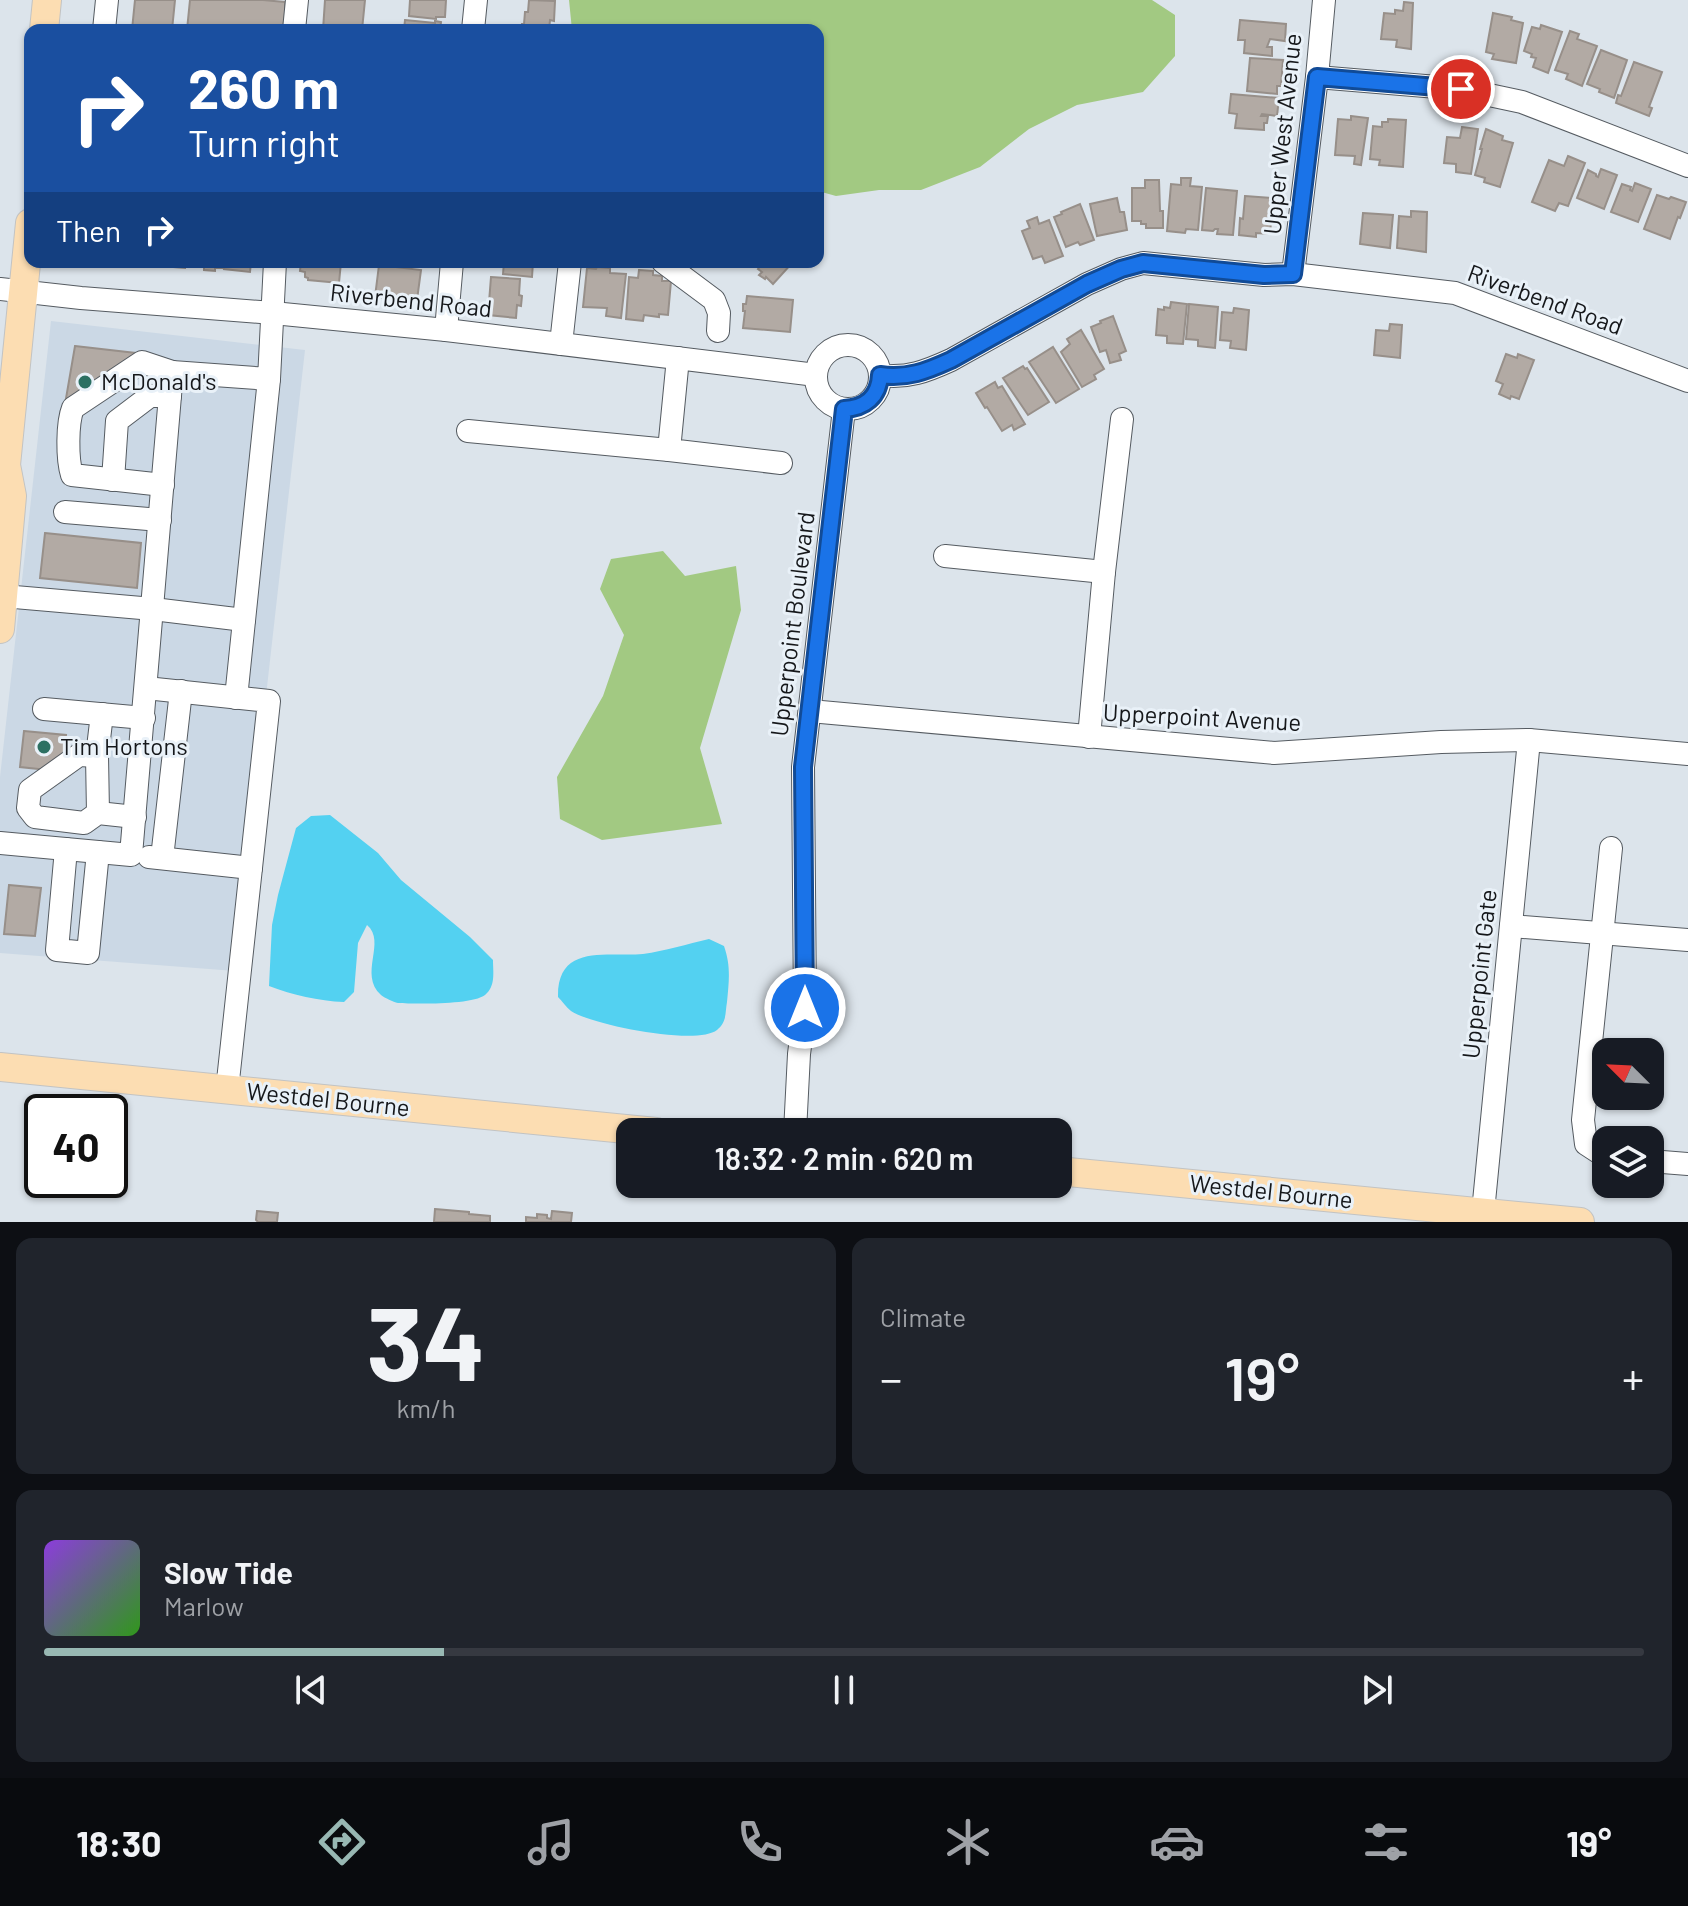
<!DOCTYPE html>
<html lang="en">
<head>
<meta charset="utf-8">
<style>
	:root { --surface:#171b24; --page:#20242c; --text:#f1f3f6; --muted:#9ea1a6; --line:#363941; --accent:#98b8b3 }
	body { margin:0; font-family:Barlow,sans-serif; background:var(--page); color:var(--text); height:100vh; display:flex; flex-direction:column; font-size:30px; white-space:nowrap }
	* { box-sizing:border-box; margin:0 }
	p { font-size:26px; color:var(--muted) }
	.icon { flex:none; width:44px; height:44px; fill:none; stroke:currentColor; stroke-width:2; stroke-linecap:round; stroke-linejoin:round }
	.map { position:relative; height:1222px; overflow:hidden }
	.panel { display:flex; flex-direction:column; gap:16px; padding:16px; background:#0d0f14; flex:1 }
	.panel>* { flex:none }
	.hud { position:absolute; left:24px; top:24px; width:800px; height:244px; border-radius:16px; box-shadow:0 2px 6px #0004; background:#1a4fa0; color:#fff; overflow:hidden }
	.needle { width:52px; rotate:294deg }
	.buttons { position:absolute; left:1592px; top:1038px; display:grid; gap:16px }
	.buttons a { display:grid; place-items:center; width:72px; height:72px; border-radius:16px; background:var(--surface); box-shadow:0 2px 6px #0004; font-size:40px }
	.speed { position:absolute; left:24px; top:1094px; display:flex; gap:16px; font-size:40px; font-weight:700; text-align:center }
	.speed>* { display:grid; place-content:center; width:104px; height:104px; border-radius:50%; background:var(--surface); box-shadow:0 2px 6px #0004; line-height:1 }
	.speed .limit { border:4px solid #111; border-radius:12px; background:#fff; color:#111 }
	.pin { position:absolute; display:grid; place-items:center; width:68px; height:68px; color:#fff; margin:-34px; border:4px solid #fff; border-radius:50%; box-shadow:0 2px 8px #0007 }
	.me { position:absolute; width:88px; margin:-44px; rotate:0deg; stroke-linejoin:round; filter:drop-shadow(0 0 6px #0008) }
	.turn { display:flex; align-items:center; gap:28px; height:168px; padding:0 32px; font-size:36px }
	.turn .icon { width:104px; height:104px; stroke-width:2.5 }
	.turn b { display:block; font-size:56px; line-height:68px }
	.then { display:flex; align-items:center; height:76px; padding:0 32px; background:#0003; gap:16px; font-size:30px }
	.big { font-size:60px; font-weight:600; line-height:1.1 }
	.panel .widget { flex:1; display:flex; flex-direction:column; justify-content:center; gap:12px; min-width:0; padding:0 28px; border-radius:16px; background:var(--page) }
	.panel .dial { align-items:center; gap:0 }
	.dial b { font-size:104px; line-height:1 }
	.song { display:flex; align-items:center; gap:24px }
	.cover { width:96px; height:96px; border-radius:12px; background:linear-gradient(135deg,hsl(270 70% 55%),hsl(110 70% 35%)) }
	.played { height:8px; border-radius:4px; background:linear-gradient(90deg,var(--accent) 25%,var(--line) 25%) }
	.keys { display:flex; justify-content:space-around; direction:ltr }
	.heat { display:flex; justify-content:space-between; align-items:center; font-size:44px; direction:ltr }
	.panel .tiles { flex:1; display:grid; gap:16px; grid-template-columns:1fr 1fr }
	.widget:last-child { grid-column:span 2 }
	.trip { position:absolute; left:616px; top:1118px; width:456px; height:80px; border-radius:16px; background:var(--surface); box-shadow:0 2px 6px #0004; font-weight:600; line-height:80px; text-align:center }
	.tab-bar { display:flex; height:128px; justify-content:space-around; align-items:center; background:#090b0e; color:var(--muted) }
	.tab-bar .icon { width:56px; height:56px }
	.tab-bar .selected { color:var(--accent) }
	.tab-bar b { font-size:36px; color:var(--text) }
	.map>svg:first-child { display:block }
	.built { fill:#cbd8e5 }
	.green { fill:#a2c982 }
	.water { fill:#53d1f1 }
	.building { fill:#b2aaa4; stroke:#978f89; stroke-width:2 }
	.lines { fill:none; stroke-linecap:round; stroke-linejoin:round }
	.minor-casing { stroke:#555b61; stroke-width:24 }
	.major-casing { stroke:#c2c3c3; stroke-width:30 }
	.minor { stroke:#fff; stroke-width:22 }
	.major { stroke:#fcddb2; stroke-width:28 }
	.route-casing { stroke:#114b97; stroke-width:20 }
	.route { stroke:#1a73e8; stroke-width:14 }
	.poi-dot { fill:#2c7062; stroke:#e9f1f8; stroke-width:3 }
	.labels { text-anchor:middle; stroke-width:6; stroke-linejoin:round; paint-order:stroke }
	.street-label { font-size:24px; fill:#15171a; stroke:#e9f1f8 }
	.poi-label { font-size:24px; fill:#15171a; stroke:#e9f1f8; text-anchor:start }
</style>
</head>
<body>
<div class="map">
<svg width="1688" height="1222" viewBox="0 0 1688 1222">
	<rect width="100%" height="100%" fill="#dce4eb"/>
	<polygon class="built" points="51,321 305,350 235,971 0,953 0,777"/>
	<g class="green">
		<polygon points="569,0 1152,0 1175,15 1175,56 1143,92 1077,105 1029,129 980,167 921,190 879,190 836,196 818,191 818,30 572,30"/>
		<polygon points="663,551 685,576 736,566 741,610 700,748 722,824 602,840 560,819 557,777 603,696 624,635 600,589 611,559"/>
	</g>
	<g class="water">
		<path d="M330,815L378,853L401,880L470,937L493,960C493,972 496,986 485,995C472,1005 415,1004 398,1003C393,1002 385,998 381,995C358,974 387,942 367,925L358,943L354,992L344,1002C318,1001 293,995 269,986L272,925L278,895L296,828L311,816Z"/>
		<path d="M709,939L724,946C731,966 729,981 727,1002C725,1013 727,1022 717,1030C697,1046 592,1025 571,1011C566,1007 562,1001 558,997C557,943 607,957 643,954C665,951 687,944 709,939Z"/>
	</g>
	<g class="building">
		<polygon points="135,0 175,0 172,30 132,30"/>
		<polygon points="190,0 263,0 285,2 285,8 290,8 290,30 187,30"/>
		<polygon points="325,0 365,0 362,30 323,30"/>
		<polygon points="410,0 446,0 445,17 436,17 436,19 409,16"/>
		<polygon points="529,0 555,1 554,21 550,20 549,30 521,30 522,24 524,24 525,12 528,12"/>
		<polygon points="1404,2 1413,3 1411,49 1396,47 1397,40 1381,39 1384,13 1395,14 1395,10 1403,11"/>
		<polygon points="1493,13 1512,17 1511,20 1523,23 1516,63 1492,59 1494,54 1486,52"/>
		<polygon points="405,20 435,23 435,21 441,22 440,30 404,30"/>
		<polygon points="1240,20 1286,24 1285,41 1270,39 1267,47 1272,47 1272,56 1244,53 1245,40 1238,40"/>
		<polygon points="1541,25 1562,32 1548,73 1533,67 1536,58 1531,57 1532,54 1524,51 1532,27 1540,29"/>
		<polygon points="1570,31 1579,34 1577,39 1597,46 1582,86 1566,79 1568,74 1555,70"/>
		<polygon points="1601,50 1627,60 1614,98 1599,92 1600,89 1587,84"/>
		<polygon points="1250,58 1283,60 1281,86 1277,86 1277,94 1247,91"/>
		<polygon points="1634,62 1662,72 1649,107 1652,108 1649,116 1616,103 1618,95 1621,96"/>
		<polygon points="1231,94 1279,98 1277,116 1262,114 1261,116 1268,116 1267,123 1264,123 1264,130 1235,128 1237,114 1229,113"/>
		<polygon points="1351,116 1368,118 1361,165 1354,164 1355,156 1335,155 1338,119 1351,120"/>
		<polygon points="1388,119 1406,120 1403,167 1379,165 1380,160 1370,159 1373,126 1382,127 1382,122 1388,122"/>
		<polygon points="1462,127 1478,129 1471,174 1456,172 1456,164 1444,163 1447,137 1460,138"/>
		<polygon points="1486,129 1503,136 1502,140 1513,143 1500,187 1484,182 1485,178 1475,175 1482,149 1480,149"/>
		<polygon points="1568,156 1585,163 1568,206 1559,203 1555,211 1532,202 1549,160 1564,166"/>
		<polygon points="1601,169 1617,175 1604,209 1577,198 1588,170 1596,174 1596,176 1598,177"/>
		<polygon points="1181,178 1191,178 1190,186 1202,187 1198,230 1186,229 1185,233 1167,231 1171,184 1181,185"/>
		<polygon points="1145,180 1159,180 1160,211 1163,211 1163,228 1146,228 1146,224 1141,224 1141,221 1132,221 1132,188 1145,188"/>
		<polygon points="1635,183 1651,189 1638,222 1611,212 1622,184 1631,187 1630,190 1632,191"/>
		<polygon points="1206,188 1237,191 1233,235 1217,234 1218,229 1215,229 1213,231 1202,230"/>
		<polygon points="1657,195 1669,199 1671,197 1686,202 1680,218 1678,217 1670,239 1644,229"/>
		<polygon points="1245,196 1273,198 1270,234 1256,233 1256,237 1239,235 1240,218 1243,219"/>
		<polygon points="1117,198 1120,212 1124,212 1127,230 1097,236 1090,204"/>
		<polygon points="1080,204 1094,240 1080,245 1078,242 1066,247 1054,217 1062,214 1061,212"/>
		<polygon points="1411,211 1427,212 1426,252 1397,248 1399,216 1411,217"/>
		<polygon points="1363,213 1393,215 1390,248 1360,244"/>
		<polygon points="1037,217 1039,224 1049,220 1063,256 1045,263 1042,256 1033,259 1022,231 1030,228 1027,221"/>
		<polygon points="166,262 224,262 223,268 215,268 215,271 204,270 204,267 185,265 185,268 174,267 174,264"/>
		<polygon points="225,262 251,262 250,272 224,269"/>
		<polygon points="301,262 341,262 339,283 308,280 308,278 305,277 305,272 300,271"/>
		<polygon points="504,262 533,262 532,277 503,274"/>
		<polygon points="758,262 793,262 773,284 766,277 765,279 759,275 762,272 758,269 761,265"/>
		<polygon points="379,265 421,270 417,300 375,297"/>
		<polygon points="597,267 610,268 610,273 626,274 621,318 606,316 607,308 583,307 587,268 596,269"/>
		<polygon points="639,270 653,271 653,275 662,276 662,281 671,281 668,315 659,314 659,317 644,315 643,321 626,319 629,277 638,278"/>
		<polygon points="491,277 520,279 519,295 522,296 521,306 517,305 516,318 488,315"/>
		<polygon points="747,296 793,300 790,332 743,328 745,311 743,311 743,304 746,304"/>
		<polygon points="1171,302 1187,304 1183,344 1167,343 1167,336 1156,335 1158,309 1164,310 1164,307 1170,308"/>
		<polygon points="1189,304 1218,307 1215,348 1198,346 1198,340 1186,339"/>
		<polygon points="1234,308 1249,310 1246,350 1230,348 1231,341 1220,340 1222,312 1233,313"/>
		<polygon points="1113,316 1126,351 1119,354 1121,360 1110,363 1106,350 1100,352 1091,327 1101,323 1100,321"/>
		<polygon points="1390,324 1402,325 1400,358 1374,355 1376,330 1389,331"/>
		<polygon points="1081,330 1104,369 1094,375 1096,379 1082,387 1061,352 1070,344 1067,339"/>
		<polygon points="75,346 136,353 64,410"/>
		<polygon points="1053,347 1079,389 1056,403 1029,362"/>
		<polygon points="1506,354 1517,358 1518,354 1534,360 1519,399 1511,396 1510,399 1499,394 1503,384 1496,381"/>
		<polygon points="1023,366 1025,369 1027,368 1049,402 1028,415 1003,378"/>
		<polygon points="995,382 998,388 1002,386 1025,424 1014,430 1012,425 1002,431 987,407 985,408 976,393"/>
		<polygon points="45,533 141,543 137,588 40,578"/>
		<polygon points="24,731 66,735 64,758 48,770 20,767"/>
		<polygon points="9,885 41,888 35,936 4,934"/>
		<polygon points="435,1209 469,1212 469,1214 490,1216 490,1222 434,1222"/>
		<polygon points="257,1211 278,1213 277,1222 258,1222 256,1220"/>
		<polygon points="552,1211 572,1213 571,1222 526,1222 526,1217 537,1218 537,1214 547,1215 547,1218 551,1219"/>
	</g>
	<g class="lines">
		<g class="minor-casing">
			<g id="minor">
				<polyline points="104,30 107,0"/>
				<polyline points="294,30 297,0"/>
				<polyline points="473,30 476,0"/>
				<polyline points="1317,77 1461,89 1522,102 1688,166"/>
				<polyline points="663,262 714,300 719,313 718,331"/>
				<polyline points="1293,274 1317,77 1324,0"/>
				<polyline points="0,289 81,298 273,313 446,330 816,375"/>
				<polyline points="446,330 452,262"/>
				<polyline points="561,344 570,262"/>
				<circle cx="848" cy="377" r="32"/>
				<polyline points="678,358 669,450 781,463"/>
				<path d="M880,375C907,379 927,371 951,360L1087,284L1121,269L1143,263L1264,275L1293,274L1455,293L1688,381"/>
				<polyline points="468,431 669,450"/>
				<polyline points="113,480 117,421 150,396 170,396"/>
				<path d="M163,485L72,475C67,459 67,423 73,408L142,362L172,372"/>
				<polyline points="65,512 160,520"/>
				<polyline points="945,556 1104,572"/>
				<polyline points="3,596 153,609 244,620"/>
				<polyline points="146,688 269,701 227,1090"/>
				<polyline points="236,698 269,379"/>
				<polyline points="44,709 144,718"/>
				<polyline points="810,711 1274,753 1441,742 1529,740 1688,754"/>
				<polyline points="1089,737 1104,572 1122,419"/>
				<polyline points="97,756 79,755 30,790 28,808 35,817 84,823 98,813 135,817"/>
				<polyline points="98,813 97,756 102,714"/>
				<polyline points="0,843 131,855 172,372 269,379 275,262"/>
				<polyline points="66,849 57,950 88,953 98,852"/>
				<polyline points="149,857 251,868"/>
				<polyline points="162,858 181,691"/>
				<polyline points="1511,926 1688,940"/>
				<polyline points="795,1132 799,1054 805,1008 803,767 844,409"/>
				<polyline points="1606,1157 1586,1144 1583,1120 1611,848"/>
				<polyline points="1650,1161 1688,1164"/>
				<polyline points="1483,1212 1529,740"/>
			</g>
		</g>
		<g class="major-casing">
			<g id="major">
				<polyline points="44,30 47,0"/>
				<polyline points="0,629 12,496 6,465 30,223"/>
				<polyline points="0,1067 656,1132"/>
				<polyline points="1058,1171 1580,1222"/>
			</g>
		</g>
		<use href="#minor" class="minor"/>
		<use href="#major" class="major"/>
	</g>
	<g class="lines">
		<g class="route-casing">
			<path id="route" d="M805,1008L803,767L844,409C865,408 879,397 880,375C907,379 927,371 951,360L1087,284L1121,269L1143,263L1264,275L1293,274L1317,77L1461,89"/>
		</g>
		<use href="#route" class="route"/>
	</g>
	<g class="poi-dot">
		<circle cx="85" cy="382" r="8"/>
		<circle cx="44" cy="747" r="8"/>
	</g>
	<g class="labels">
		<g class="street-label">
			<text transform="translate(1283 134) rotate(-84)" y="8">Upper West Avenue</text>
			<text transform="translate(1545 300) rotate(20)" y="8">Riverbend Road</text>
			<text transform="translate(411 301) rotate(6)" y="8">Riverbend Road</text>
			<text transform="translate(793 624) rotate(-83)" y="8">Upperpoint Boulevard</text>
			<text transform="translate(1202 718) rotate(3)" y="8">Upperpoint Avenue</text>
			<text transform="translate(1480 974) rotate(-84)" y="8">Upperpoint Gate</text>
			<text transform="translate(328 1100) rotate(6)" y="8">Westdel Bourne</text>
			<text transform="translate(1271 1192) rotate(6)" y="8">Westdel Bourne</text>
		</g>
		<g class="poi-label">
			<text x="101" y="390">McDonald's</text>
			<text x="60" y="755">Tim Hortons</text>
		</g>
	</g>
</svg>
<div class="buttons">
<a><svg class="needle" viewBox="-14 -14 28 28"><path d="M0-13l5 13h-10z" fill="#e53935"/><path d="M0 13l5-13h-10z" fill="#9ea1a6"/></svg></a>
<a><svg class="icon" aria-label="layers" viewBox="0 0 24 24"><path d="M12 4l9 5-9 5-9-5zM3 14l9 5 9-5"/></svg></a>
</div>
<div class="speed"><div class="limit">40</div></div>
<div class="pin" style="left:1461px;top:89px;background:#d93025"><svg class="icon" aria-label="arrive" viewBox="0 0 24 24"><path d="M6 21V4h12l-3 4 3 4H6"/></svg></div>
<svg class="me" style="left:805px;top:1008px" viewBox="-20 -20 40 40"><circle r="17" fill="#1a73e8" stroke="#fff" stroke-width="3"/><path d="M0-11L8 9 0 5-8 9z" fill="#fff"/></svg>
<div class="trip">18:32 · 2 min · 620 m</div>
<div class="hud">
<div class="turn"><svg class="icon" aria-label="right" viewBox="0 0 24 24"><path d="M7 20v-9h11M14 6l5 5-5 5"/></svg><div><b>260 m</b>Turn right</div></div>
<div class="then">Then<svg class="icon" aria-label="right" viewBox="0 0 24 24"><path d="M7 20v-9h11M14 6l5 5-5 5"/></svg></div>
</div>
</div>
<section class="panel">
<div class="tiles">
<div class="widget dial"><b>34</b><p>km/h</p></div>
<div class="widget"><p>Climate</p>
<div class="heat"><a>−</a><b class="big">19°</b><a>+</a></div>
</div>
<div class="widget">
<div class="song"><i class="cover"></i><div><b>Slow Tide</b><p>Marlow</p></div></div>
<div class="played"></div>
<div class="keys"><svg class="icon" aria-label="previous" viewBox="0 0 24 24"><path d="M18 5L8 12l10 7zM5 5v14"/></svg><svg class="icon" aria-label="pause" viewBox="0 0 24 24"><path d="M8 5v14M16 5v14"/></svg><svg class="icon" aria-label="next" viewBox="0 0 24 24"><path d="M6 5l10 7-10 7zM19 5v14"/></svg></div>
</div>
</div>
</section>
<nav class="tab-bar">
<b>18:30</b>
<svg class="icon selected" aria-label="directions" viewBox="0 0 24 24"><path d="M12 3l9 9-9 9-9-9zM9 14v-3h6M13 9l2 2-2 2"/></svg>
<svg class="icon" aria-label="music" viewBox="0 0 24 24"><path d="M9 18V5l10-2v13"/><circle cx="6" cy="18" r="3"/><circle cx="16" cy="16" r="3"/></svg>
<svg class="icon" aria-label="phone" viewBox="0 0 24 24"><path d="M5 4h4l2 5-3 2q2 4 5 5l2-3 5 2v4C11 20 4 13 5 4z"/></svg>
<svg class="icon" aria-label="climate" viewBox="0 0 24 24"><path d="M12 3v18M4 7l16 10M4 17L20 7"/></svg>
<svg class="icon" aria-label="car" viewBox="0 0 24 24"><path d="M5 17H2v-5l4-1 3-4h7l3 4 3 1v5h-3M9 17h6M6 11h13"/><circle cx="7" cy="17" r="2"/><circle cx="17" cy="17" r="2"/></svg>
<svg class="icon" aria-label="filters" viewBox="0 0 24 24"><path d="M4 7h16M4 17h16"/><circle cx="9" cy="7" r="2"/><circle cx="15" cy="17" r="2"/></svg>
<b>19°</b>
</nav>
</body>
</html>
